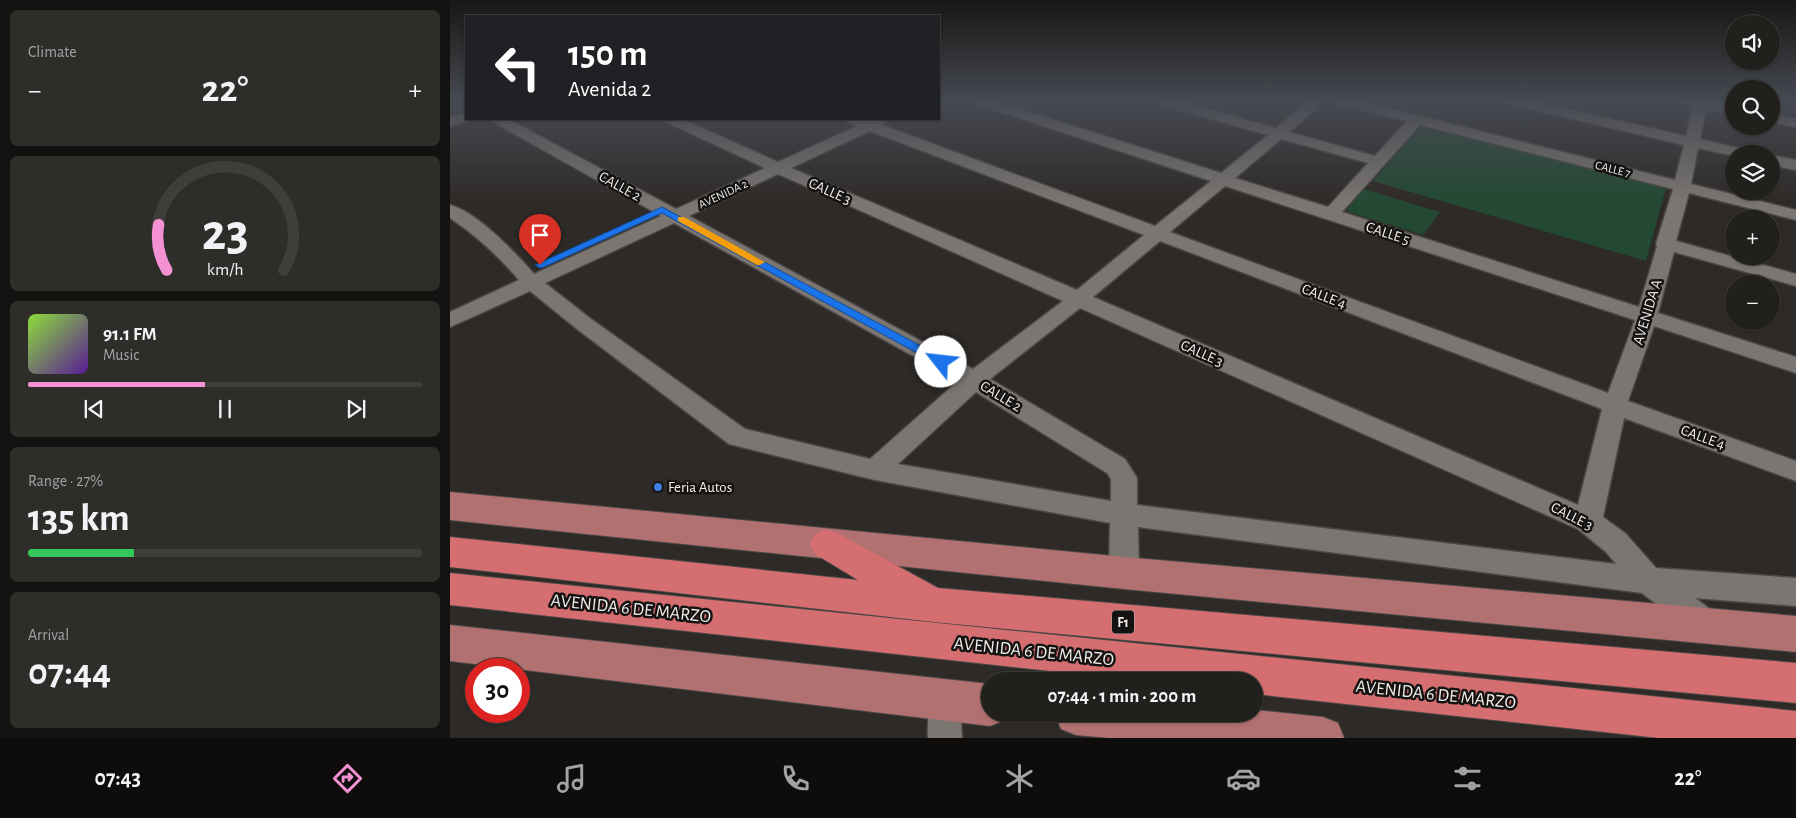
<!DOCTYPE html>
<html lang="en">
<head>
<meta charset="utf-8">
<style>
	:root { --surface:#22201d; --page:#2e2d2a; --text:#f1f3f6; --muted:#a2a3a4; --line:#3f3e3b; --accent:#f491d3 }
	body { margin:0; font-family:"Alegreya Sans",sans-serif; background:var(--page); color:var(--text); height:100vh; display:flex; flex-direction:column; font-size:19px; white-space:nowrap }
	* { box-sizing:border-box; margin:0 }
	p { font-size:16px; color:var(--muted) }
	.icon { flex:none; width:28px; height:28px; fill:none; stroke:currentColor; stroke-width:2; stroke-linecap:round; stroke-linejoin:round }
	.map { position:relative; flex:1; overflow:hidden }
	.drawer { display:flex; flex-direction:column; gap:10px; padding:10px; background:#131210; width:450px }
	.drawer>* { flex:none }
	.top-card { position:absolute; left:15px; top:15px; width:475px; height:105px; border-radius:0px; box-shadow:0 1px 4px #0004,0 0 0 1px var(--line); background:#202124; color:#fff; overflow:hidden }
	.tools { position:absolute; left:1275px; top:15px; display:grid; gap:10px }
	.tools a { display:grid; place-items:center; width:55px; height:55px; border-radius:50%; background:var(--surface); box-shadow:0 1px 4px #0004,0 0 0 1px var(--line); font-size:25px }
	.speed { position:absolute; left:15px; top:658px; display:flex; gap:10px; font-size:25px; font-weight:700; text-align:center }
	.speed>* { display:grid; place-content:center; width:65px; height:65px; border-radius:50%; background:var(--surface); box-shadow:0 1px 4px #0004,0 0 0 1px var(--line); line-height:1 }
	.speed .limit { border:8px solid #d22; background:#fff; color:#111 }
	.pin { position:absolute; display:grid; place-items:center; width:42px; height:42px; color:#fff; margin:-51px -21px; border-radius:50% 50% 50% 0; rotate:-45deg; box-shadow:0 0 5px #0007 }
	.pin .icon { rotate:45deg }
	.me { position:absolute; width:55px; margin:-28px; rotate:299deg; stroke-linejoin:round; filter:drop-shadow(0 0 4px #0008) }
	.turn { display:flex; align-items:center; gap:18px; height:105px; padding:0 20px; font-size:22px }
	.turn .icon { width:65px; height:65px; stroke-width:2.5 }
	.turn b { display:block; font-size:35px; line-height:42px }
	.big { font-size:38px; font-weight:700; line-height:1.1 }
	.drawer .card { flex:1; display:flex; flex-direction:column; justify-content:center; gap:8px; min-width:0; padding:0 18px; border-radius:8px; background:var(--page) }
	.drawer .dial { align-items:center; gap:0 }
	.dial svg { height:130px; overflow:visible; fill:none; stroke:var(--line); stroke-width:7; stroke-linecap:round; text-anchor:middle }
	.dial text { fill:var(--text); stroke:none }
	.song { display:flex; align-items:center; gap:15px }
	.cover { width:60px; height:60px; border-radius:8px; background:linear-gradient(135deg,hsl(90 70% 55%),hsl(270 70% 35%)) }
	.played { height:5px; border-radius:2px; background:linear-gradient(90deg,var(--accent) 45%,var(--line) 45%) }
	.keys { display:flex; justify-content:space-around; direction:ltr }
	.heat { display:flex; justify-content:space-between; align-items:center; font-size:28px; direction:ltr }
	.charge { height:8px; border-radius:4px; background:linear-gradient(90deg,#34c759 27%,var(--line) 0) }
	.trip { position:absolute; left:531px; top:672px; width:282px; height:50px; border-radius:25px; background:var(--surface); box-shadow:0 1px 4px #0004,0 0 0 1px var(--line); font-weight:700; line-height:50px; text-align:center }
	.tab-bar { display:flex; height:80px; justify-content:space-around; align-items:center; background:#0e0d0c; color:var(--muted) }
	.tab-bar .icon { width:35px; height:35px }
	.tab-bar .active { color:var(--accent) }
	.tab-bar b { font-size:22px; color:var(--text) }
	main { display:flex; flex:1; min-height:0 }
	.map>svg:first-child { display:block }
	.green { fill:#234933 }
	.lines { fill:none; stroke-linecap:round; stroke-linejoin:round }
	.minor-casing { stroke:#4b4745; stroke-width:3 }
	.major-casing { stroke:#4b4745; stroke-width:2 }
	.highway-casing { stroke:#4b4745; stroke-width:2 }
	.minor { fill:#7b7672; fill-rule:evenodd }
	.major { fill:#b17171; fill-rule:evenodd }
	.highway { fill:#d56e70; fill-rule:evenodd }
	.route { fill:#1a73e8; stroke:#114b97 }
	.slow { fill:#f59e0b }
	.shop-dot { fill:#3f7fe0; stroke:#151311; stroke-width:2 }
	.labels { text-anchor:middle; stroke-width:5; stroke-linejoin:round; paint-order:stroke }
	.far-street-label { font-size:12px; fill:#f1eeec; stroke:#151311 }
	.shield { fill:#151311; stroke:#afacaa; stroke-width:1 }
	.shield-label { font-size:14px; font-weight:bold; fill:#f1eeec }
	.street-label { font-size:15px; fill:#f1eeec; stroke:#151311 }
	.poi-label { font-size:15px; fill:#f1eeec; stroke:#151311; text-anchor:start }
	.near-street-label { font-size:18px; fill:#f1eeec; stroke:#151311 }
</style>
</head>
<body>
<main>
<section class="drawer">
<div class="card"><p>Climate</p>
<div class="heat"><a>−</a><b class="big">22°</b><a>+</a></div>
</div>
<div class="card dial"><svg viewBox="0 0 100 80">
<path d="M14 69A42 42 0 1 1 86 69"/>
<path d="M14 69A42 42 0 0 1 9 41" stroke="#f491d3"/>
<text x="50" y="56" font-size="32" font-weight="700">23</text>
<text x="50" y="72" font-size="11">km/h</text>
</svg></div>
<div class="card">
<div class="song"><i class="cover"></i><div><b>91.1 FM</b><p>Music</p></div></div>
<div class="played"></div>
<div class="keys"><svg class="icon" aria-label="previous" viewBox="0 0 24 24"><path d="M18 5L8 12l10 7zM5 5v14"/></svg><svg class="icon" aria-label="pause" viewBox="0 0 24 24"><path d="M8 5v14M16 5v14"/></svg><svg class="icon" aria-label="next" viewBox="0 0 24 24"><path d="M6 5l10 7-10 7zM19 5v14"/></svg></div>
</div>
<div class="card"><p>Range · 27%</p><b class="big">135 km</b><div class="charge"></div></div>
<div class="card"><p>Arrival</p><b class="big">07:44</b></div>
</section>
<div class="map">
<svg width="1346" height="738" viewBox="0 0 1346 738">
	<rect width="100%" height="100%" fill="#2e2a27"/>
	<g class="green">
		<polygon points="971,126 1216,188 1196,261 923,181"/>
		<polygon points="914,189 990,212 973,235 896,211"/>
	</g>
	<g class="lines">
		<g class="minor-casing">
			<g id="minor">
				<path d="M524,101H545L771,173L818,135L708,104L706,101H729L826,128L859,101H875L839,132L925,156L957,121L888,104L886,101H910L1225,180L1234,145L1063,105L1056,101H1082L1236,136L1243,106L1234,104L1232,101H1260L1284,106V114L1256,109L1250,139L1300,151L1303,154H1284V156L1248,148L1241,184L1346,210V220L1239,193L1226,241L1346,274V286L1224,252L1208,313L1346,357V373L1204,326L1178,401L1346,461V481L1174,418L1153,517L1176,534L1206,568L1346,578V606L1245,598L1267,614L1271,624L1267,634L1256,638L1245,634L1192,593L688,527L689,573L684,582L674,586L664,582L659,573L660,523L425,480L279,444L127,329L80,291L0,327V312L69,280C48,256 27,236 0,218V205C27,212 66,253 84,274L211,216L43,122L41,119H58L226,209L315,168L216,122L214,119H232L328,162L407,126L397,122L395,119L419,121L432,119L435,122L432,125L705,226L761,181L526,104ZM970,125L1223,189L1206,244L1207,246L1189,307L892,212ZM420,131L694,235L627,290L341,168ZM831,139L918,163L878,207L785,178ZM328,174L613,301L523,369L239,216ZM775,186L1185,320L1158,393L720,232ZM224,223L508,381L420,459L295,429L141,319L95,283ZM710,241L1152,409L1128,505L643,297ZM630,308L1128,529L1156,552L1166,564L687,505V478L675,459L540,379ZM526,392L657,473L661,479V501L448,464Z"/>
				<polygon points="16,113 16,119 22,119 21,120 0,126 0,117"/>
				<polygon points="1321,114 1346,119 1346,127 1321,122"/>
				<polygon points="1321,155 1346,160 1346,170 1321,165"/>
				<path d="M498,684L510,689L515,701L511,720L512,738H478C477,720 479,706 486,689Z"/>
			</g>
		</g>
		<g class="major-casing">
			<g id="major">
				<polygon points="0,492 674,557 1346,616 1346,652 674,589 0,520"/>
				<polygon points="0,625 540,684 540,714 557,714 555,720 540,726 0,661"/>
				<polygon points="805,710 873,717 888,723 894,738 659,738 626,735 611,729 605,714 805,714"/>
			</g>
		</g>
		<g class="highway-casing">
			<g id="highway">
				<polygon points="377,529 389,534 488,588 1346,663 1346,703 484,622 0,567 0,537 408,580 365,554 360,544 365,534"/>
				<polygon points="0,573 1346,711 1346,738 1209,738 805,694 805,681 691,681 0,605"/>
			</g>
		</g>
		<use href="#minor" class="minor"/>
		<use href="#major" class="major"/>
		<use href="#highway" class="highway"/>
	</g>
	<linearGradient id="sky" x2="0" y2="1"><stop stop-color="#191715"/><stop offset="0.5" stop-color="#464a52"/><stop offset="1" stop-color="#464a52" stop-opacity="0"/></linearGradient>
	<rect width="1346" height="204" fill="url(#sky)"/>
	<polygon class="route" points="212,207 495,359 497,362 495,364 487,364 212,213 94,267 90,268 85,265"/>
	<polygon class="slow" points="228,217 234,217 315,262 310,265 307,265 228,221"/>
	<circle class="shop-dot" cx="208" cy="487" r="5"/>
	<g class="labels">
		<g class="far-street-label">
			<text transform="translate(1163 169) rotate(14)" y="4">CALLE 7</text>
			<text transform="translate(273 194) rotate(-25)" y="4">AVENIDA 2</text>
		</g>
		<rect class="shield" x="662" y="610.5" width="22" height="23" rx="4"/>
		<g class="shield-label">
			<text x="673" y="627">F1</text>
		</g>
		<g class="street-label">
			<text transform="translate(170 186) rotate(29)" y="5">CALLE 2</text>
			<text transform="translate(380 191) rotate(24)" y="5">CALLE 3</text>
			<text transform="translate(938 233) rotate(18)" y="5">CALLE 5</text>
			<text transform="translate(874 296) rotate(21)" y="5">CALLE 4</text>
			<text transform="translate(1197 312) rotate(-73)" y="5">AVENIDA A</text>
			<text transform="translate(752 353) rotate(24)" y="5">CALLE 3</text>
			<text transform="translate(551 396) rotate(31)" y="5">CALLE 2</text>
			<text transform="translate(1253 437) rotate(20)" y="5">CALLE 4</text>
			<text transform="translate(1122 516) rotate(27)" y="5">CALLE 3</text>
		</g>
		<g class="poi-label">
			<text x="218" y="492">Feria Autos</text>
		</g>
		<g class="near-street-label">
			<text transform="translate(181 608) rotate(6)" y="6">AVENIDA 6 DE MARZO</text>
			<text transform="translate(584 651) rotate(6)" y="6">AVENIDA 6 DE MARZO</text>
			<text transform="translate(986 694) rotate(6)" y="6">AVENIDA 6 DE MARZO</text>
		</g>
	</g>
</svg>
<div class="tools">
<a><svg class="icon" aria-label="sound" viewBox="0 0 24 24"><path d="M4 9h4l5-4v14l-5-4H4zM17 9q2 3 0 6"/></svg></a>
<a><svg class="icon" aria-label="search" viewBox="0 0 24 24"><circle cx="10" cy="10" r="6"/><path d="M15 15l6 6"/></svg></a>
<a><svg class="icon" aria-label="layers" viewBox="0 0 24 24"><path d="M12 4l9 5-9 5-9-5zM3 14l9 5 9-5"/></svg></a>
<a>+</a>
<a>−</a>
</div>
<div class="speed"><div class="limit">30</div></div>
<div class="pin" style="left:90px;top:265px;background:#d93025"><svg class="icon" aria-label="arrive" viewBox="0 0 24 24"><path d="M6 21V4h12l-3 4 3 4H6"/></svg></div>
<svg class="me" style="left:491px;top:362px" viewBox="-20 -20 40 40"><circle r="19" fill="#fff"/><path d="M0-13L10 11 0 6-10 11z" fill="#1a73e8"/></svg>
<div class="trip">07:44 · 1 min · 200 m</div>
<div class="top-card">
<div class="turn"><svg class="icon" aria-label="left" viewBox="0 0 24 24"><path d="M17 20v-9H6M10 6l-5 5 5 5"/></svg><div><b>150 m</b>Avenida 2</div></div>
</div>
</div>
</main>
<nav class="tab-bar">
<b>07:43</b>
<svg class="icon active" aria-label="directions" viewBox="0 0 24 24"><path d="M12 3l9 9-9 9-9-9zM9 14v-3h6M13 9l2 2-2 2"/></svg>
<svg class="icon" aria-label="music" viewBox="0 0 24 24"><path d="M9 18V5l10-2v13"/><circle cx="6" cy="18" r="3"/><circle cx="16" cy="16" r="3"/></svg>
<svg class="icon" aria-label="phone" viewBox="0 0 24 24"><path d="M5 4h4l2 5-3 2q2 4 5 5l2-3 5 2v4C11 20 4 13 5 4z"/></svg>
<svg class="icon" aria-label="climate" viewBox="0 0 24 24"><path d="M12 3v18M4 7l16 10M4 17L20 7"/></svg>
<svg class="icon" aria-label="car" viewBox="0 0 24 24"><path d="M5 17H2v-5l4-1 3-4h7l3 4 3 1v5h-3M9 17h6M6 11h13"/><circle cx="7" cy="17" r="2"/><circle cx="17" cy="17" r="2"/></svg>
<svg class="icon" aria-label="filters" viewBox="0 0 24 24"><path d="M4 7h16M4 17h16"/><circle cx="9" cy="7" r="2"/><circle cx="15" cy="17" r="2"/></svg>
<b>22°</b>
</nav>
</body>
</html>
